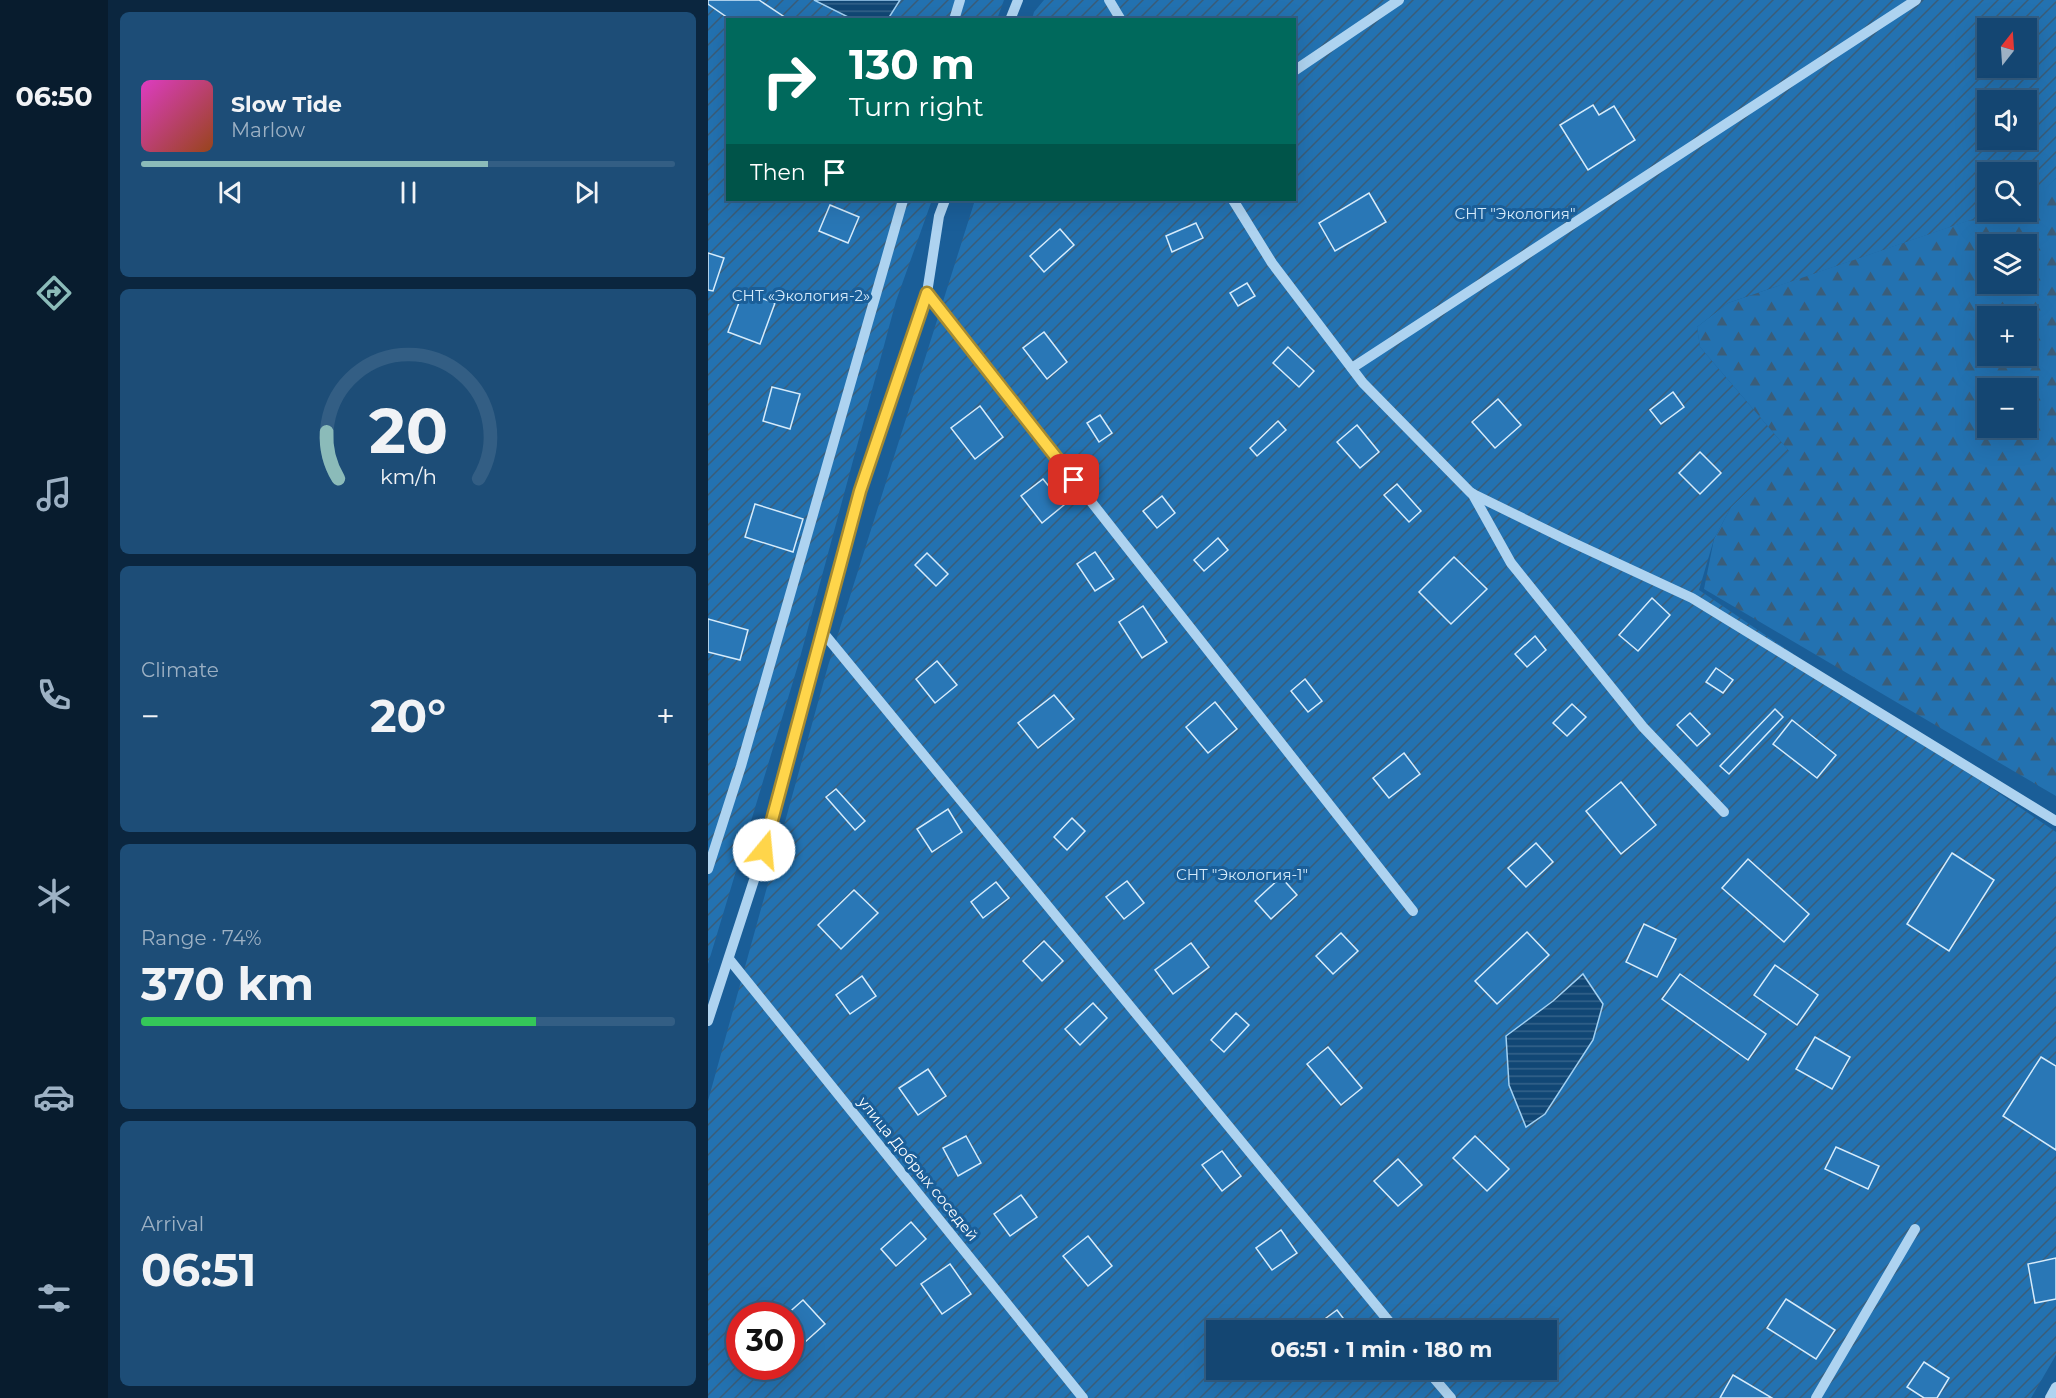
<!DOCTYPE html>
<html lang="en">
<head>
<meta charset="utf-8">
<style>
	:root { --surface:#144672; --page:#1d4d77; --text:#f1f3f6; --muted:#9db1c4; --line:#335e84; --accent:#8bbbb9 }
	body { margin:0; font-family:Montserrat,sans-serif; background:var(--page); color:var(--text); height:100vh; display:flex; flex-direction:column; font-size:22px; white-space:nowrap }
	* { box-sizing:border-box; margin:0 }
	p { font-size:20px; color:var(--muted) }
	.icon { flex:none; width:33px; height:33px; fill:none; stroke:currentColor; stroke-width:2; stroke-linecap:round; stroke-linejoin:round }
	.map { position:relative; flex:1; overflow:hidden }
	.panel { display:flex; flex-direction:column; gap:12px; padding:12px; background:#0b263f; width:600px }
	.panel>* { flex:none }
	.hud { position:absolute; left:18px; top:18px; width:570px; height:183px; border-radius:0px; box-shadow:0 6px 24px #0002,0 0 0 2px var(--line); background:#00695c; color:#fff; overflow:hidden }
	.needle { width:39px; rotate:17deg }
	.tools { position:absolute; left:1269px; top:18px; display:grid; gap:12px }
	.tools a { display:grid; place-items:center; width:60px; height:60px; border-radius:0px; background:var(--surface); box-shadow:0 6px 24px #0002,0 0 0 2px var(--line); font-size:30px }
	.speed { position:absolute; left:18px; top:1302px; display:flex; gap:12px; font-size:30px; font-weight:700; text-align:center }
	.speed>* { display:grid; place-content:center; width:78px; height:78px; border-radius:50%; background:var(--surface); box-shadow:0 6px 24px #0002,0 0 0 2px var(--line); line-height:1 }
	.speed .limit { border:9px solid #d22; background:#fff; color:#111 }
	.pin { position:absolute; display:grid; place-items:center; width:51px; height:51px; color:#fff; margin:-26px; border-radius:12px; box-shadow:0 3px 9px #0006 }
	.me { position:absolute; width:66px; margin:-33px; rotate:17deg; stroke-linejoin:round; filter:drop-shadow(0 0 4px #0008) }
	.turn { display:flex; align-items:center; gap:21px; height:126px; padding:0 24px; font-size:27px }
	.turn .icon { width:78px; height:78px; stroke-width:2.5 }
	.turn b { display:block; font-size:42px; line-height:51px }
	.then { display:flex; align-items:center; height:57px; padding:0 24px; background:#0003; gap:12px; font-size:22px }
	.big { font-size:45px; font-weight:700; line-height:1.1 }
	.panel .widget { flex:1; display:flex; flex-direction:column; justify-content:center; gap:9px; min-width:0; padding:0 21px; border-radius:9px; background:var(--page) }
	.panel .dial { align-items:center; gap:0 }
	.dial svg { height:156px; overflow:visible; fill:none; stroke:var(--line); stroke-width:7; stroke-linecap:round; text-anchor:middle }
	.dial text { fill:var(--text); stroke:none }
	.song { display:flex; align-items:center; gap:18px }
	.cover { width:72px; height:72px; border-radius:9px; background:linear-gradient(135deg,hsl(310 70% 55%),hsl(20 70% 35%)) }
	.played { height:6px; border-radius:3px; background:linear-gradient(90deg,var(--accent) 65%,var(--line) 65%) }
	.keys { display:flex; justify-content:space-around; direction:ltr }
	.heat { display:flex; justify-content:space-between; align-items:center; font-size:33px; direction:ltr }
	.charge { height:9px; border-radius:4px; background:linear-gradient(90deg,#34c759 74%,var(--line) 0) }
	.trip { position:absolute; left:498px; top:1320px; width:351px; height:60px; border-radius:0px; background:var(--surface); box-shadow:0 6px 24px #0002,0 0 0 2px var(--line); font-weight:700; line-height:60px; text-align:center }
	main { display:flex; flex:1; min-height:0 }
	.tab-bar { display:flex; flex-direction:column; width:108px; justify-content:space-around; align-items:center; background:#081c2e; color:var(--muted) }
	.tab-bar .icon { width:42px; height:42px }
	.tab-bar .on { color:var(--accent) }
	.tab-bar b { font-size:27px; color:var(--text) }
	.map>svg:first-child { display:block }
	.forest { fill:url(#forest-firs); fill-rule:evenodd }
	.garden { fill:url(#garden-furrows); fill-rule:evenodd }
	.water { fill:url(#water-rules); stroke:#a1d0f2; stroke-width:1.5 }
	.building { fill:#2977b6; stroke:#d5ebfb; stroke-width:1.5 }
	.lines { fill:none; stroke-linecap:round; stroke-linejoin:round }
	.minor { stroke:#aed3f0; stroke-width:10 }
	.route-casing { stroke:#a68a30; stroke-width:15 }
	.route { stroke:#ffd54a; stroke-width:10 }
	.labels { text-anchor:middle; stroke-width:6; stroke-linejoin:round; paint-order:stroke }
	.park-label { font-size:15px; fill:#d5ebfb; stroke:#1a5e98 }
	.street-label { font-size:15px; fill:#fff; stroke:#1a5e98 }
</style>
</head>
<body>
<main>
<nav class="tab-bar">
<b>06:50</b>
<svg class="icon on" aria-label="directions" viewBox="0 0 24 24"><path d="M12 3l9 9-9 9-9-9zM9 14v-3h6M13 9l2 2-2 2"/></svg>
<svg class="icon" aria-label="music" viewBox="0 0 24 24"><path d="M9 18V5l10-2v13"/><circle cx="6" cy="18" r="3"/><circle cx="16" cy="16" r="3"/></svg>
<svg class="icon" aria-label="phone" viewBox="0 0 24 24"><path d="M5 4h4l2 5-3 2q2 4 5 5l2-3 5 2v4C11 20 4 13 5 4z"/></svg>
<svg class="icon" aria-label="climate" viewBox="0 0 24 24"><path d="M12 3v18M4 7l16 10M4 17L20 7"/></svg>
<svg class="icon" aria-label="car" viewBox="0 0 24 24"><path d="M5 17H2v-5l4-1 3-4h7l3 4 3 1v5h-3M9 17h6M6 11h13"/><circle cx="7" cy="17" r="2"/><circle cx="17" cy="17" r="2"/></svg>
<svg class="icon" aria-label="filters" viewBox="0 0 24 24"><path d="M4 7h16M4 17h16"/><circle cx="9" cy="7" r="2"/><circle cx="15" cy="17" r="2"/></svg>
</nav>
<section class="panel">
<div class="widget">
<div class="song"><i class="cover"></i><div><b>Slow Tide</b><p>Marlow</p></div></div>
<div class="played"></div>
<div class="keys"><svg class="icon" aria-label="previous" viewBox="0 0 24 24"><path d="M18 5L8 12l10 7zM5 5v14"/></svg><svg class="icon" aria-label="pause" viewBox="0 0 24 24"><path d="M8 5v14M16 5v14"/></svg><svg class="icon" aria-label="next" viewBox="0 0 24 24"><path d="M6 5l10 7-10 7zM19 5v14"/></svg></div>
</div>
<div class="widget dial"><svg viewBox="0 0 100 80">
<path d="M14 69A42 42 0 1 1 86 69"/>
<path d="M14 69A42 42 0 0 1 8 45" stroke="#8bbbb9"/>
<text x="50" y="56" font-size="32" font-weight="700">20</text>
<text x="50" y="72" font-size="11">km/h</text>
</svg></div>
<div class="widget"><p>Climate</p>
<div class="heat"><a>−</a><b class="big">20°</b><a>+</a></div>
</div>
<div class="widget"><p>Range · 74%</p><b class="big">370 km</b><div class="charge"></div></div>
<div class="widget"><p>Arrival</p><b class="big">06:51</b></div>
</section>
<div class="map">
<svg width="1348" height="1398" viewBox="0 0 1348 1398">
	<defs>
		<pattern id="forest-firs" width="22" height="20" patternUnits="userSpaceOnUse" patternTransform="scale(1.5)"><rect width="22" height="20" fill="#2372b1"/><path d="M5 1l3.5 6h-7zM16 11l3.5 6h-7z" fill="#3a5d79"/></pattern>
		<pattern id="garden-furrows" width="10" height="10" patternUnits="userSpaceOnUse" patternTransform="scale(1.5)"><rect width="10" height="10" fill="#2372b1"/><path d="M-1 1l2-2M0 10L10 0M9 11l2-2" fill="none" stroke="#3a5d79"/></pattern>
		<pattern id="water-rules" width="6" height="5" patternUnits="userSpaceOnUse" patternTransform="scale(1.5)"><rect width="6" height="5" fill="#114775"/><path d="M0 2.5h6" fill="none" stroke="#35638a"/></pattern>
	</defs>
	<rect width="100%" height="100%" fill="#1a5e98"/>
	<path class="forest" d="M1348,178V796L996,589L1006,539L1023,507L1081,451L992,347L989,327L1020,303L1285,212H1318L1319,200L1329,196ZM1280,244H1318V284H1280ZM1280,316H1318V356H1280ZM1280,388H1318V428H1280Z"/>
	<g class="garden">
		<polygon points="0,0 296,0 289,19 20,20 20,200 224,200 188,301 90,665 0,964"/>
		<path d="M336,0H1348V178L1329,197L1319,200L1318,172H1280V212H1286L1020,303L989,327L992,347L1081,451L1023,507L1006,539L991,590L1348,832V1355L1323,1398H0V1101L120,666L267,200H586V20L324,19L326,12ZM1280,28H1318V68H1280ZM1280,100H1318V140H1280ZM32,1316H82V1366H32ZM508,1330H838V1370H508Z"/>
	</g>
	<g class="water">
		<polygon points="106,0 192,0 180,19 144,19"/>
		<polygon points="875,974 895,1004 885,1040 837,1114 818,1127 801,1085 798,1036 845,1001"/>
	</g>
	<g class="building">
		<polygon points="0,0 51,0 81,20 23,20 0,4"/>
		<polygon points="885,105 891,115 906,106 927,140 880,170 852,125"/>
		<polygon points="661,193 678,222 627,251 611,223"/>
		<polygon points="122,205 151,217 140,243 111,231"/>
		<polygon points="488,223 495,238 464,252 458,236"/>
		<polygon points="352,229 366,245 336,272 322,256"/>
		<polygon points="0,253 16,258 5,291 0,290"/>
		<polygon points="539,283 547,296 530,306 522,293"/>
		<polygon points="35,292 67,303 52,344 20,332"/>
		<polygon points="336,332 359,362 339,379 315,348"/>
		<polygon points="580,347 606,371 591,387 565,363"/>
		<polygon points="64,387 92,394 82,429 55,421"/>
		<polygon points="965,392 976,407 953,424 942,410"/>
		<polygon points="790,399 813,425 787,448 764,422"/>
		<polygon points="272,406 295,437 267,459 243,428"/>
		<polygon points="392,415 404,433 391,442 379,423"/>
		<polygon points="570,421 578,430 549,456 542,448"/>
		<polygon points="649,425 671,452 652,468 629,442"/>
		<polygon points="992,452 1013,473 992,494 971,473"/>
		<polygon points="335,479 356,505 334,523 313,496"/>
		<polygon points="689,484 713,511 701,522 676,495"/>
		<polygon points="454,496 467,513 449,528 435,511"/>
		<polygon points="47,504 95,519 85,552 37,537"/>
		<polygon points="510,538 520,550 496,571 486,560"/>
		<polygon points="387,552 406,579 387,591 369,564"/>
		<polygon points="219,553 240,574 228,586 207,565"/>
		<polygon points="746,557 779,589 743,624 711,592"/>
		<polygon points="944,598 962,615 930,651 911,635"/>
		<polygon points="435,606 459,642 434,658 411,622"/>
		<polygon points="0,619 40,630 32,660 0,652"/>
		<polygon points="827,636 838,650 819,667 807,654"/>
		<polygon points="229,661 249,685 227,703 208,679"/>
		<polygon points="1008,668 1025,680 1015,693 998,682"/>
		<polygon points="597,679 614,701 600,712 583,691"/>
		<polygon points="346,695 366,719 330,748 310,723"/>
		<polygon points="507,702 529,729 500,753 478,727"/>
		<polygon points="864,704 878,717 859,736 845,723"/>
		<polygon points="1067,709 1075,717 1021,774 1012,766"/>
		<polygon points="982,713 1002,734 989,746 969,725"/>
		<polygon points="1084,720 1128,755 1109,778 1065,744"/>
		<polygon points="696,753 712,774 681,798 665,778"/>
		<polygon points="913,782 948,825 913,854 878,811"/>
		<polygon points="128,789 157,821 147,830 118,797"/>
		<polygon points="240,809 254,832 224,852 209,829"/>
		<polygon points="364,818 377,831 359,850 346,837"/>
		<polygon points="828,843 845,862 818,887 800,868"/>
		<polygon points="1244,853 1286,880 1241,951 1199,924"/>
		<polygon points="1040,859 1101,914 1076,942 1014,888"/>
		<polygon points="573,877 589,895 563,919 547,901"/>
		<polygon points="419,881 436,903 416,919 398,897"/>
		<polygon points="288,882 301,898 275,918 263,902"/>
		<polygon points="146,890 170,913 133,949 110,925"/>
		<polygon points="936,924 968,939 949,977 918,962"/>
		<polygon points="819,932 841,955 789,1004 767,981"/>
		<polygon points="633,933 650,951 625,974 608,956"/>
		<polygon points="336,941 355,961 334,981 315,961"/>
		<polygon points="483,943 501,967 465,994 447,970"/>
		<polygon points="1067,965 1110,995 1089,1025 1046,995"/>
		<polygon points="972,974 1058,1034 1040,1060 954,999"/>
		<polygon points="154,976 168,996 142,1014 128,995"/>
		<polygon points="385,1003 399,1018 372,1045 357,1029"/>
		<polygon points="528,1013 541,1025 516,1052 503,1040"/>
		<polygon points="1107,1037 1142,1057 1124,1089 1088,1069"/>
		<polygon points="620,1047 654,1088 633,1105 599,1064"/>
		<polygon points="1333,1057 1348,1066 1348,1150 1295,1116"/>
		<polygon points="220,1069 238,1096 210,1115 191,1088"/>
		<polygon points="258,1136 273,1163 250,1176 235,1148"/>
		<polygon points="767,1136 801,1169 779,1191 745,1158"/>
		<polygon points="1128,1147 1171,1166 1160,1189 1117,1169"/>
		<polygon points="514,1151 533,1176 514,1191 494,1165"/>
		<polygon points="690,1159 714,1185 690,1206 666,1181"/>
		<polygon points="313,1195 329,1217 302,1236 286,1214"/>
		<polygon points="203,1222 218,1239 188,1266 173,1249"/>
		<polygon points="573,1230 589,1253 564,1270 548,1248"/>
		<polygon points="380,1236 404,1266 380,1286 355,1256"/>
		<polygon points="1348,1258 1348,1299 1327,1303 1320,1264"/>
		<polygon points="242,1264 263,1294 234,1314 213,1284"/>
		<polygon points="1078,1299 1127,1330 1108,1359 1059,1328"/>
		<polygon points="95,1300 117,1324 96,1343 82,1328 82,1316 77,1316"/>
		<polygon points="629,1310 644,1330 604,1330 603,1329"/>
		<polygon points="1216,1362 1241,1378 1229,1398 1216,1398 1199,1387"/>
		<polygon points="1025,1375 1064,1398 1012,1398"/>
	</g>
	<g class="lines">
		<g class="minor">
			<polyline points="401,0 413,20"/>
			<polyline points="246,20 252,0"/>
			<polyline points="302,20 310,0"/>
			<polyline points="586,71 691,0"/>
			<polyline points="525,200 564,263 655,383 763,493 859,540 984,598 1348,821"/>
			<polyline points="219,293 705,911"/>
			<polyline points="644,368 1208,0"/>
			<polyline points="764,493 803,563 935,727 1016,812"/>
			<polyline points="113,630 688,1330"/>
			<polyline points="0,869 33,766 195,200"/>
			<polyline points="21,959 375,1398"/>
			<polyline points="0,1021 63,828 113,630 151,491 219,293 231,216 237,200"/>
			<polyline points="719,1370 743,1398"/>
			<polyline points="1108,1398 1207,1229"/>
			<polyline points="1342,1398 1348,1387"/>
		</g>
	</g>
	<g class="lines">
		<g class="route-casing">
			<polyline id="route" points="56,850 152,491 219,293 366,480"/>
		</g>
		<use href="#route" class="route"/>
	</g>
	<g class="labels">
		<g class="park-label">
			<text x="807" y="219">СНТ "Экология"</text>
			<text x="93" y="301">СНТ «Экология-2»</text>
			<text x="534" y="880">СНТ "Экология-1"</text>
		</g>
		<g class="street-label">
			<text transform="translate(210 1169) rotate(51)" y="5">улица Добрых соседей</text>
		</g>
	</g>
</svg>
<div class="tools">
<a><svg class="needle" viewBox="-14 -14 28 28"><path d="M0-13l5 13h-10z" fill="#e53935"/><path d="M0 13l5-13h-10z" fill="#9db1c4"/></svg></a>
<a><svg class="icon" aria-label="sound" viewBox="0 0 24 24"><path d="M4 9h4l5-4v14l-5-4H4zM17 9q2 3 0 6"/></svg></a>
<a><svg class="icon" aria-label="search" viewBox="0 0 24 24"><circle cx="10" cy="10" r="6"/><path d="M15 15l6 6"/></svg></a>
<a><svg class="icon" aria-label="layers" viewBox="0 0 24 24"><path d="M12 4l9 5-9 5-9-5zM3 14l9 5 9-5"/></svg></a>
<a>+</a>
<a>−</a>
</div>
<div class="speed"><div class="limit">30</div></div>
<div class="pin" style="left:366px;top:480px;background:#d93025"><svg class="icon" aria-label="arrive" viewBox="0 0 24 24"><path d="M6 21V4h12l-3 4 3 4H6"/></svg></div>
<svg class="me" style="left:56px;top:850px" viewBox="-20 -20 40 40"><circle r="19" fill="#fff"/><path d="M0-13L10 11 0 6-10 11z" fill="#ffd54a"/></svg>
<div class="trip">06:51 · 1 min · 180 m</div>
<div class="hud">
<div class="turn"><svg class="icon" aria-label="right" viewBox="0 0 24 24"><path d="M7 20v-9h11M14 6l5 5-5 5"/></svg><div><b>130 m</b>Turn right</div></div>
<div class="then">Then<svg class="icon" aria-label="arrive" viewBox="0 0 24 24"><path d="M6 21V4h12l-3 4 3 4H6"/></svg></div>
</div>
</div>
</main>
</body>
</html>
